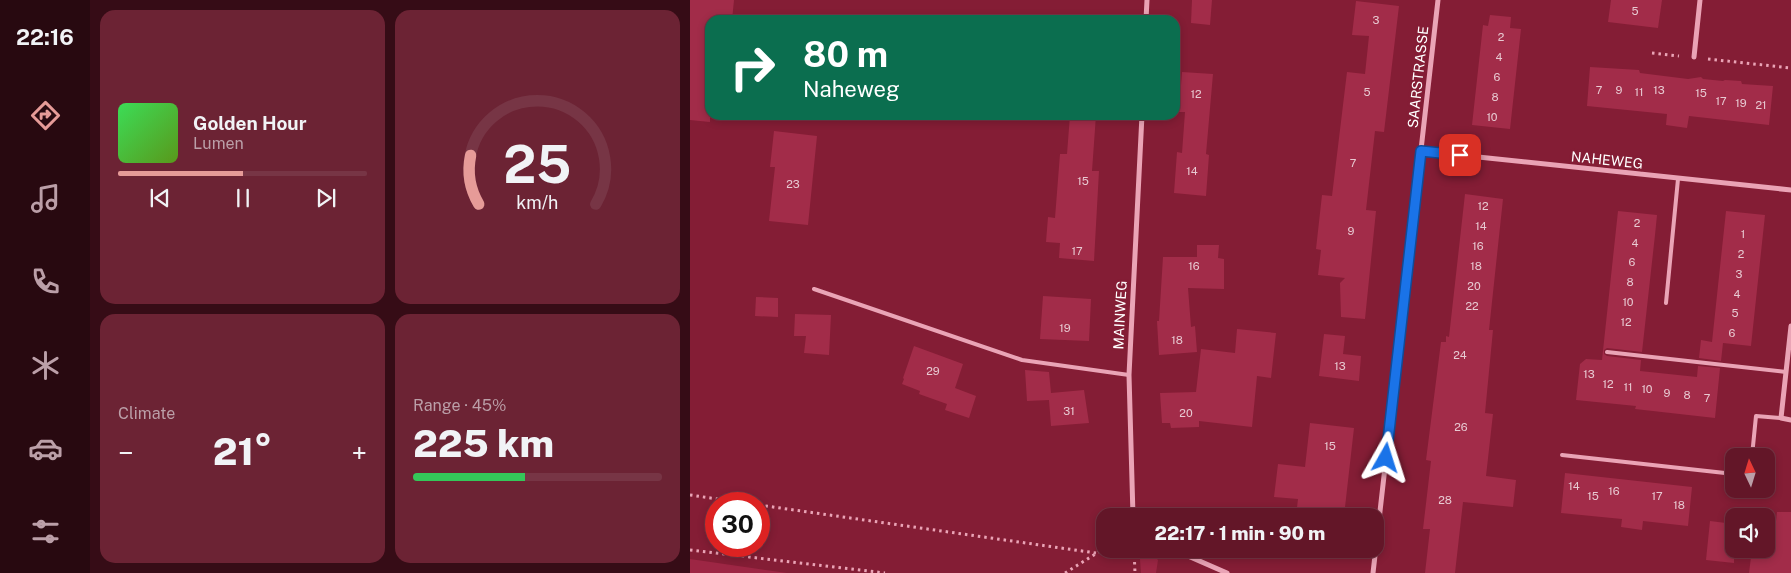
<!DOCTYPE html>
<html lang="en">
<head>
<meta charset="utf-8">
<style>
	:root { --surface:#631628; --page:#6c2334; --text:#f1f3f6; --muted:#bb9fa8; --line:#773545; --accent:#e69b98 }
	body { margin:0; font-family:"Public Sans",sans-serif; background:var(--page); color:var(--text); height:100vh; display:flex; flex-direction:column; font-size:19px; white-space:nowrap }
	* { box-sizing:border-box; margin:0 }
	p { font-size:16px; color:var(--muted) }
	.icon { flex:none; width:28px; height:28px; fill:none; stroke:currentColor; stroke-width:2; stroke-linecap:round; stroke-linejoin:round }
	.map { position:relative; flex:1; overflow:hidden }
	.drawer { display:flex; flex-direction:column; gap:10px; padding:10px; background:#360c16; width:600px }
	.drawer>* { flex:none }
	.guide { position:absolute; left:15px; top:15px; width:475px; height:105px; border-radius:15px; box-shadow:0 2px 8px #0003,0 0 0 1px var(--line); background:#0b6e4f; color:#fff; overflow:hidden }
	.needle { width:32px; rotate:356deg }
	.buttons { position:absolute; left:1035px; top:448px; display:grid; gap:10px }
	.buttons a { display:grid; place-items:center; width:50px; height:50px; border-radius:10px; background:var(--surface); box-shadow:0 2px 8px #0003,0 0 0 1px var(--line); font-size:25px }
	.speed { position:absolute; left:15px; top:492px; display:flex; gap:10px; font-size:25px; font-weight:700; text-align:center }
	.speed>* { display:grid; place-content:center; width:65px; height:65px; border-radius:50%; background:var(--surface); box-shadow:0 2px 8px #0003,0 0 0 1px var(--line); line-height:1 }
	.speed .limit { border:8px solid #d22; background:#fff; color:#111 }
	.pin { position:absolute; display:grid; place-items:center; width:42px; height:42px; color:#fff; margin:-21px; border-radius:10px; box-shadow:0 2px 8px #0006 }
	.me { position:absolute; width:55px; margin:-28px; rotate:6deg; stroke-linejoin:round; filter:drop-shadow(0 0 4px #0008) }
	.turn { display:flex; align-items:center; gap:18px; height:105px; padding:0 15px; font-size:22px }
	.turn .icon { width:65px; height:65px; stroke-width:2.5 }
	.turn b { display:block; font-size:35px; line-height:42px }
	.big { font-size:38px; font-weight:800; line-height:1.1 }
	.drawer .tile { flex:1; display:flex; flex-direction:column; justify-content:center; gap:8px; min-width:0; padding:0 18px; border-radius:15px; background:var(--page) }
	.drawer .dial { align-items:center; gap:0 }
	.dial svg { height:130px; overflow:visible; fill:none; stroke:var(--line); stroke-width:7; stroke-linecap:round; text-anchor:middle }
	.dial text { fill:var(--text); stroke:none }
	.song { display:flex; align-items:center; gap:15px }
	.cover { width:60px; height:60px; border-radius:8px; background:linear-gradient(135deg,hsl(130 70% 55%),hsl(90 70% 35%)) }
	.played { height:5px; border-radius:2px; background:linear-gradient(90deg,var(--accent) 50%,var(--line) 50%) }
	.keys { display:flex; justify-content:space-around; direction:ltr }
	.heat { display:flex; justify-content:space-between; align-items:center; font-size:28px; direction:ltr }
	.charge { height:8px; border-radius:4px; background:linear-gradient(90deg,#34c759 45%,var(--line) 0) }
	.drawer .tiles { flex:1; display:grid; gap:10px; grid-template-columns:repeat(2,1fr) }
	.trip { position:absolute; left:406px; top:508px; width:288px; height:50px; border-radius:15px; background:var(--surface); box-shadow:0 2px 8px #0003,0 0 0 1px var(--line); font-weight:800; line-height:50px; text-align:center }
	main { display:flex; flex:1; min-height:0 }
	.menu { display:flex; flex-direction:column; width:90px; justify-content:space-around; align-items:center; background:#280910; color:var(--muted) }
	.menu .icon { width:35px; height:35px }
	.menu .on { color:var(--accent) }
	.menu b { font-size:22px; color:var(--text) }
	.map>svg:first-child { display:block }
	.green { fill:#9d2644 }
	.building { fill:#a22c49 }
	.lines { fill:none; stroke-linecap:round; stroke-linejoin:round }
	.path { stroke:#eaa4b6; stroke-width:3; stroke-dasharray:2.5 4; stroke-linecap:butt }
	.lane { stroke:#eaa4b6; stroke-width:4 }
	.street { stroke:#eaa4b6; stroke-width:5 }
	.route-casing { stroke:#114b97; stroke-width:12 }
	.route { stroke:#1a73e8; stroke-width:9 }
	.labels { text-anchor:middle; stroke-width:5; stroke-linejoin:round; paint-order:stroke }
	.number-label { font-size:11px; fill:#e8cad2 }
	.street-label { font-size:14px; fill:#fff; stroke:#841d35 }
</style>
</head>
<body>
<main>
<nav class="menu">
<b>22:16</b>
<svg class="icon on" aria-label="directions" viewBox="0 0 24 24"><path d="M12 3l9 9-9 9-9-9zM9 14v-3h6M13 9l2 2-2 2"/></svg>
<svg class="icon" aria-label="music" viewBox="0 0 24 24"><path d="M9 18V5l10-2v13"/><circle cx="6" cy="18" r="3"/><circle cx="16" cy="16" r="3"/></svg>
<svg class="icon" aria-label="phone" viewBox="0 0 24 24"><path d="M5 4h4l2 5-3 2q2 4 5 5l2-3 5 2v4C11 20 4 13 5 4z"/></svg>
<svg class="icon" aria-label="climate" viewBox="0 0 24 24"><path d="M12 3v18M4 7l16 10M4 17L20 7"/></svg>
<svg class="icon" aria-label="car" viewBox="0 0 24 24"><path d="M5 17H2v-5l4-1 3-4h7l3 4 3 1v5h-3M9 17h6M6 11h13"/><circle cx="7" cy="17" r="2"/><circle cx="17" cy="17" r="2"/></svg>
<svg class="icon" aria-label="filters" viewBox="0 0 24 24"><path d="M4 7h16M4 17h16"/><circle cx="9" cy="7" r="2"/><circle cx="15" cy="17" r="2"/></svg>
</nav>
<section class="drawer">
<div class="tiles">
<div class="tile">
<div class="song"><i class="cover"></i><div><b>Golden Hour</b><p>Lumen</p></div></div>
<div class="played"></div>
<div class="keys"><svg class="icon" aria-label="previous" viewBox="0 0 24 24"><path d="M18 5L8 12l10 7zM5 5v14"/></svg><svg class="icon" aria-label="pause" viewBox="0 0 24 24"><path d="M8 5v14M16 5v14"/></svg><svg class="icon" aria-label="next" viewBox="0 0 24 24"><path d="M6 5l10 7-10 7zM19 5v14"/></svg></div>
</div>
<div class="tile dial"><svg viewBox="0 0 100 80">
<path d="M14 69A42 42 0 1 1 86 69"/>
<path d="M14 69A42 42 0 0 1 9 39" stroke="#e69b98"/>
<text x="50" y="56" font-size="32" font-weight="700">25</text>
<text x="50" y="72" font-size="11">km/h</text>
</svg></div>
<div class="tile"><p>Climate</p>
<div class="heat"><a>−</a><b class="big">21°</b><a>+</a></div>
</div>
<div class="tile"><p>Range · 45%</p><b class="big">225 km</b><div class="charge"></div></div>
</div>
</section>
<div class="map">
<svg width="1101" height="573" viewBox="0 0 1101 573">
	<rect width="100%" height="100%" fill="#841d35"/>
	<g class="green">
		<polygon points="456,554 463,555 468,560 466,573 451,573 450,559"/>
		<polygon points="0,559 97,573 0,573"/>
	</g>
	<g class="building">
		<polygon points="0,0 44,0 42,20 20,20 20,122 0,120"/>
		<polygon points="502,0 522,0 520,25 501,23"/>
		<polygon points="921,0 972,0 968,28 918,22"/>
		<polygon points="666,1 709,6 694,132 685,131 676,210 686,211 675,319 651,317 650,283 655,278 628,275 631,250 626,249 632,195 642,196 657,72 675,74 679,36 662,35"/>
		<polygon points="800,15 821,17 820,28 831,29 820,129 782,125 793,25 798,26"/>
		<polygon points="900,67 949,70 950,73 998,79 1011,77 1013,79 1033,81 1035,80 1051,81 1052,84 1083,86 1079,125 999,116 997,128 976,125 977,114 897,106"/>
		<polygon points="492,72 523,74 516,154 519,155 516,196 484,193 487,152 492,153 495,112 489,112"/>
		<polygon points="380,115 406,115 402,171 409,171 404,261 369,258 370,243 356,242 358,217 365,218 370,154 377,154"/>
		<polygon points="84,131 127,136 118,225 79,221 85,167 80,167"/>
		<polygon points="775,194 813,199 799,330 803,330 795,413 803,414 796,476 826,480 823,507 773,502 765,573 735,573 740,529 733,529 741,461 736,460 751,342 756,342 756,336 759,337"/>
		<polygon points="928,211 967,215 965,235 952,352 917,348 914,350 914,354 917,356 951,360 950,371 1007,377 1008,366 1030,368 1025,418 945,409 946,406 886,400 890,364 896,359 912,360"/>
		<polygon points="1036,211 1075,215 1061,346 1033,343 1031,361 1009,358 1011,340 1022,342"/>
		<polygon points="507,245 529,245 528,258 534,259 534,289 498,288 501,327 505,326 507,352 469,355 467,321 469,321 473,257 507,257"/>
		<polygon points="353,296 401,299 399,341 350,339"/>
		<polygon points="66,297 88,298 88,317 65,316"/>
		<polygon points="105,314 141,315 139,355 114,353 116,336 104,336"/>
		<polygon points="547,329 586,333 581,378 567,376 562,427 509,421 509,427 481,428 480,423 472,423 470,393 506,392 511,349 545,353"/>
		<polygon points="634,334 655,336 653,354 671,356 669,381 629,376"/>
		<polygon points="224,346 273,364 265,388 286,396 279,418 255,410 257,404 229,394 230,391 212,384 214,379 213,378"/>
		<polygon points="335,370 359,372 361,393 394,390 399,423 361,426 359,400 337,401"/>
		<polygon points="620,423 664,428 654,516 606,516 608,499 584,497 588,464 615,467"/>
		<polygon points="875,473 1002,487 998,526 953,521 952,530 931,527 932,519 871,513"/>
		<polygon points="1087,512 1101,512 1101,573 1059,573 1062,549 1083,549"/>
		<polygon points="1020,521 1044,524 1044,563 1016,560"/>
	</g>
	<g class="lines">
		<g class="path">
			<polyline points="962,53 989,56"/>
			<polyline points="1018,59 1101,68"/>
			<polyline points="0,495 62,504"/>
			<polyline points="69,505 406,553"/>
			<polyline points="444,549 445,573"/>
			<polyline points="0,550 195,573"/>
			<polyline points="375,573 415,548"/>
		</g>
		<g class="lane">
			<polyline points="124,289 332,360 439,375"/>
			<polyline points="976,303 988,179"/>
			<polyline points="917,352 1096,372"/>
			<polyline points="872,455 1044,474"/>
			<polyline points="1062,456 1066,416 1091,418"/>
		</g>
		<g class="street">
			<polyline points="456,20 457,0"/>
			<polyline points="1004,57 1010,0"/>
			<polyline points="731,151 1101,190"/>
			<polyline points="1101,326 1091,418 1101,420"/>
			<polyline points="443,516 439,375 452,115"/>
			<polyline points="482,549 537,573"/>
			<polyline points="683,573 748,0"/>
		</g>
	</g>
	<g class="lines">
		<g class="route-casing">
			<polyline id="route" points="696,458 731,151 770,155"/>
		</g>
		<use href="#route" class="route"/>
	</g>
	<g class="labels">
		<g class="number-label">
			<text x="945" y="15">5</text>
			<text x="686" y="24">3</text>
			<text x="811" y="41">2</text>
			<text x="809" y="61">4</text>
			<text x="807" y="81">6</text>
			<text x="909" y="94">7</text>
			<text x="929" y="94">9</text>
			<text x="969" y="94">13</text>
			<text x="677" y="96">5</text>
			<text x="949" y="96">11</text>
			<text x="1011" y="97">15</text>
			<text x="506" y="98">12</text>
			<text x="805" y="101">8</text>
			<text x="1031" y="105">17</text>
			<text x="1051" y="107">19</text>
			<text x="1071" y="109">21</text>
			<text x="802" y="121">10</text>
			<text x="663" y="167">7</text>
			<text x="502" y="175">14</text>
			<text x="393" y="185">15</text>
			<text x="103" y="188">23</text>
			<text x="793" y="210">12</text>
			<text x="947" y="227">2</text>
			<text x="791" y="230">14</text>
			<text x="661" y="235">9</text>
			<text x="1053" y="238">1</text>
			<text x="945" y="247">4</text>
			<text x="788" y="250">16</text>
			<text x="387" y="255">17</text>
			<text x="1051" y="258">2</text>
			<text x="942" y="266">6</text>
			<text x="504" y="270">16</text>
			<text x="786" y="270">18</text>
			<text x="1049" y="278">3</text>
			<text x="940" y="286">8</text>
			<text x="784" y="290">20</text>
			<text x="1047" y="298">4</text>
			<text x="938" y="306">10</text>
			<text x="782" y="310">22</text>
			<text x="1045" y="317">5</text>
			<text x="936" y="326">12</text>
			<text x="375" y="332">19</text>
			<text x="1042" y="337">6</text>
			<text x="487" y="344">18</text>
			<text x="770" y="359">24</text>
			<text x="650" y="370">13</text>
			<text x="243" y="375">29</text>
			<text x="899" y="378">13</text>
			<text x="918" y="388">12</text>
			<text x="938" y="391">11</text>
			<text x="957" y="393">10</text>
			<text x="977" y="397">9</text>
			<text x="997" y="399">8</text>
			<text x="1017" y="402">7</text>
			<text x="379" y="415">31</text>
			<text x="496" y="417">20</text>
			<text x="771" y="431">26</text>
			<text x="640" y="450">15</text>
			<text x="884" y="490">14</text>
			<text x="924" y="495">16</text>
			<text x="903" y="500">15</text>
			<text x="967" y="500">17</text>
			<text x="755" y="504">28</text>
			<text x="989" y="509">18</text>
		</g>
		<g class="street-label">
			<text transform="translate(728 77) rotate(-84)" y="5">SAARSTRASSE</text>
			<text transform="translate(917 160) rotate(6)" y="5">NAHEWEG</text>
			<text transform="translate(430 315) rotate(-87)" y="5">MAINWEG</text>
		</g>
	</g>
</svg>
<div class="buttons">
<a><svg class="needle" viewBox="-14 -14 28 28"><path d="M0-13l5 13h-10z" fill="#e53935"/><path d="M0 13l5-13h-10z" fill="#bb9fa8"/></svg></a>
<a><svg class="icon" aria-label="sound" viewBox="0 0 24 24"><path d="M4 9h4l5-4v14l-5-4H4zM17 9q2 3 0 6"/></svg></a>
</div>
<div class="speed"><div class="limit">30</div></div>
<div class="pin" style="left:770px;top:155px;background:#d93025"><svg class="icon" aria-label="arrive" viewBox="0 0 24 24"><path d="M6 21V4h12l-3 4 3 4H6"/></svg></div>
<svg class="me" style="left:696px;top:458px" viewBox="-20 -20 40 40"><path d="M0-17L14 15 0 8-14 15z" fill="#1a73e8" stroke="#fff" stroke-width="4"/></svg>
<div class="trip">22:17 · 1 min · 90 m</div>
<div class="guide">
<div class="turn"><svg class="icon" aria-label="right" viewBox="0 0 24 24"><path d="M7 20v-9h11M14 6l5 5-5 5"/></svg><div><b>80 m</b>Naheweg</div></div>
</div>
</div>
</main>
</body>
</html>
